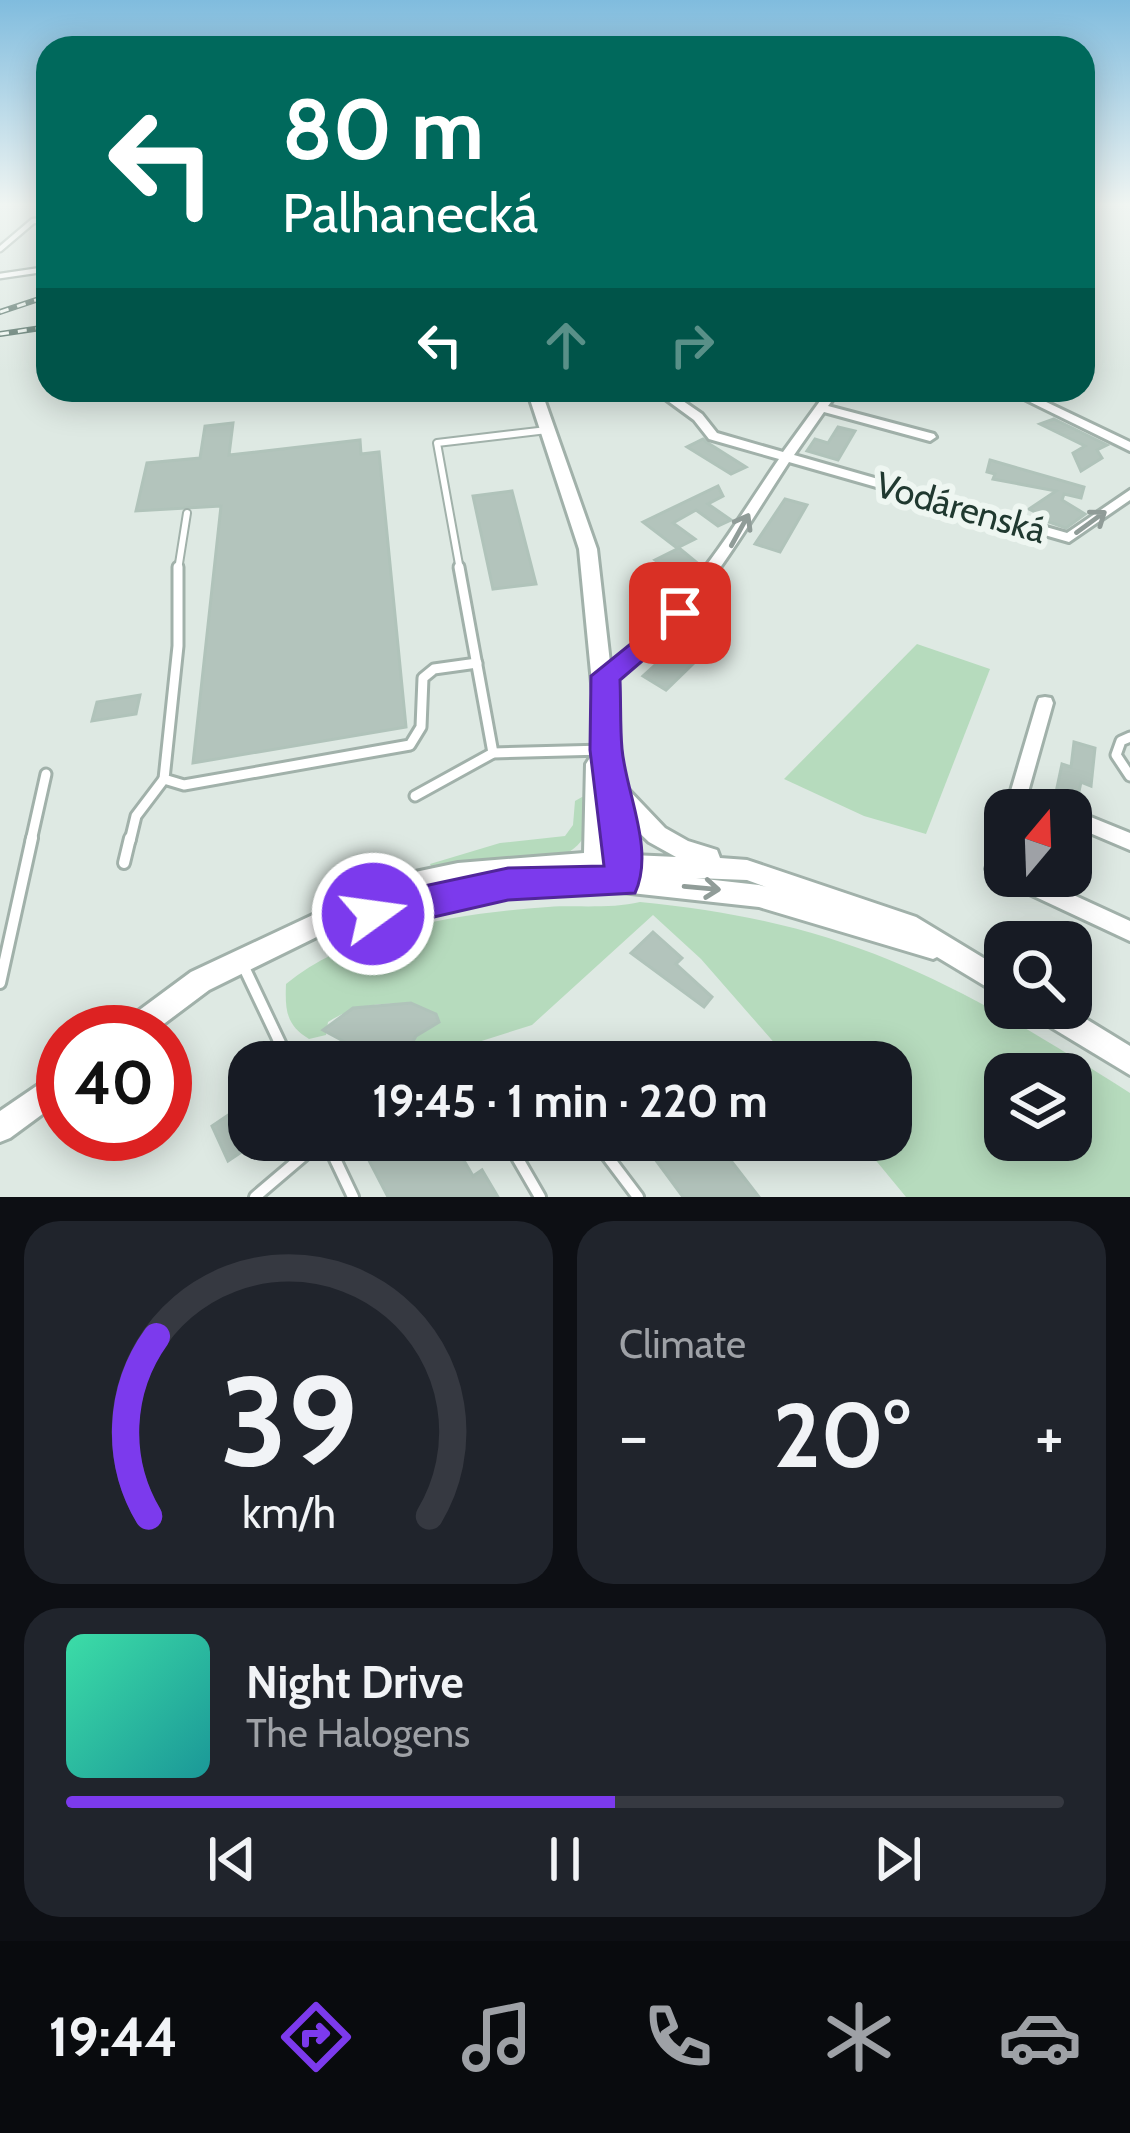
<!DOCTYPE html>
<html lang="en">
<head>
<meta charset="utf-8">
<style>
	:root { --surface:#171b24; --page:#20242c; --text:#f1f3f6; --muted:#9ea1a6; --line:#363941; --accent:#7c3aed }
	body { margin:0; font-family:Cabin,sans-serif; background:var(--page); color:var(--text); height:100vh; display:flex; flex-direction:column; font-size:45px; white-space:nowrap }
	* { box-sizing:border-box; margin:0 }
	p { font-size:39px; color:var(--muted) }
	.icon { flex:none; width:66px; height:66px; fill:none; stroke:currentColor; stroke-width:2; stroke-linecap:round; stroke-linejoin:round }
	.map { position:relative; height:1197px; overflow:hidden }
	.drawer { display:flex; flex-direction:column; gap:24px; padding:24px; background:#0d0f14; flex:1 }
	.drawer>* { flex:none }
	.top-card { position:absolute; left:36px; top:36px; width:1059px; height:366px; border-radius:36px; box-shadow:0 6px 30px #0003; background:#00695c; color:#fff; overflow:hidden }
	.needle { width:78px; rotate:19deg }
	.buttons { position:absolute; left:984px; top:789px; display:grid; gap:24px }
	.buttons a { display:grid; place-items:center; width:108px; height:108px; border-radius:24px; background:var(--surface); box-shadow:0 6px 30px #0003; font-size:60px }
	.speed { position:absolute; left:36px; top:1005px; display:flex; gap:24px; font-size:60px; font-weight:700; text-align:center }
	.speed>* { display:grid; place-content:center; width:156px; height:156px; border-radius:50%; background:var(--surface); box-shadow:0 6px 30px #0003; line-height:1 }
	.speed .limit { border:18px solid #d22; background:#fff; color:#111 }
	.pin { position:absolute; display:grid; place-items:center; width:102px; height:102px; color:#fff; margin:-51px; border-radius:24px; box-shadow:0 6px 18px #0006 }
	.me { position:absolute; width:132px; margin:-66px; rotate:76deg; stroke-linejoin:round; filter:drop-shadow(0 0 9px #0008) }
	.turn { display:flex; align-items:center; gap:42px; height:252px; padding:0 48px; font-size:54px }
	.turn .icon { width:156px; height:156px; stroke-width:2.5 }
	.turn b { display:block; font-size:84px; line-height:102px }
	.lanes { display:flex; align-items:center; height:114px; padding:0 48px; background:#0003; justify-content:center; gap:60px; direction:ltr }
	.lanes .off { opacity:.35 }
	.big { font-size:90px; font-weight:700; line-height:1.1 }
	.drawer .tile { flex:1; display:flex; flex-direction:column; justify-content:center; gap:18px; min-width:0; padding:0 42px; border-radius:36px; background:var(--page) }
	.drawer .dial { align-items:center; gap:0 }
	.dial svg { height:312px; overflow:visible; fill:none; stroke:var(--line); stroke-width:7; stroke-linecap:round; text-anchor:middle }
	.dial text { fill:var(--text); stroke:none }
	.song { display:flex; align-items:center; gap:36px }
	.cover { width:144px; height:144px; border-radius:18px; background:linear-gradient(135deg,hsl(160 70% 55%),hsl(180 70% 35%)) }
	.played { height:12px; border-radius:6px; background:linear-gradient(90deg,var(--accent) 55%,var(--line) 55%) }
	.keys { display:flex; justify-content:space-around; direction:ltr }
	.heat { display:flex; justify-content:space-between; align-items:center; font-size:66px; direction:ltr }
	.drawer .tiles { flex:1; display:grid; gap:24px; grid-template-columns:1fr 1fr }
	.tile:last-child { grid-column:span 2 }
	.trip { position:absolute; left:228px; top:1041px; width:684px; height:120px; border-radius:36px; background:var(--surface); box-shadow:0 6px 30px #0003; font-weight:700; line-height:120px; text-align:center }
	.tabs { display:flex; height:192px; justify-content:space-around; align-items:center; background:#090b0e; color:var(--muted) }
	.tabs .icon { width:84px; height:84px }
	.tabs .selected { color:var(--accent) }
	.tabs b { font-size:54px; color:var(--text) }
	.map>svg:first-child { display:block }
	.green { fill:#b6dbbd; fill-rule:evenodd }
	.building { fill:#b3c4bc; stroke:#b0c3ba; stroke-width:3 }
	.lines { fill:none; stroke-linecap:round; stroke-linejoin:round }
	.service-far3-casing { stroke:#a1b1aa; stroke-width:9 }
	.service-far2-casing { stroke:#a1b1aa; stroke-width:10 }
	.service-far1-casing { stroke:#a1b1aa; stroke-width:15 }
	.service-casing { stroke:#a1b1aa; stroke-width:16 }
	.minor-casing { stroke:#a1b1aa; stroke-width:6 }
	.tertiary-casing { stroke:#a1b1aa; stroke-width:6 }
	.service-far3 { stroke:#fff; stroke-width:4.5 }
	.service-far2 { stroke:#fff; stroke-width:6 }
	.service-far1 { stroke:#fff; stroke-width:9 }
	.service { stroke:#fff; stroke-width:10 }
	.minor { fill:#fff; fill-rule:evenodd }
	.tertiary { fill:#fff; fill-rule:evenodd }
	.rail-casing { stroke:#59756b; stroke-width:6 }
	.rail { stroke:#eef6f1; stroke-width:3; stroke-dasharray:9; stroke-linecap:butt }
	.oneway { stroke:#909c98 }
	.route { fill:#7c3aed; stroke:#51269a; stroke-width:3 }
	.labels { text-anchor:middle; stroke-width:12; stroke-linejoin:round; paint-order:stroke }
	.street-label { font-size:36px; fill:#203930; stroke:#eef6f1 }
</style>
</head>
<body>
<div class="map">
<svg width="1130" height="1197" viewBox="0 0 1130 1197">
	<rect width="100%" height="100%" fill="#dee9e3"/>
	<g class="green">
		<polygon points="917,644 990,669 926,834 864,816 784,779"/>
		<path d="M582,797L589,799C589,827 589,842 562,856L435,875L430,864L500,843L565,836L573,825L575,801Z"/>
		<path d="M640,902C849,922 957,983 1130,1093V1197H906L859,1140H891V1062H791L701,959L653,915L532,1025L431,1057L406,1054L416,1036L439,1022L436,1014C401,998 361,1001 328,1022L326,1035L309,1039C286,1025 285,1010 286,984C353,929 463,913 548,907C577,905 612,909 640,902ZM1005,1074H1071V1140H1005Z"/>
	</g>
	<g class="building">
		<polygon points="1054,419 1107,445 1097,450 1102,458 1081,471 1073,453 1085,446 1040,424"/>
		<polygon points="233,423 229,455 360,440 361,454 379,452 406,727 193,763 221,506 136,511 147,463 200,458 205,426"/>
		<polygon points="838,427 855,431 838,460 807,451 815,439 828,443"/>
		<polygon points="703,439 708,443 746,467 731,474 687,447"/>
		<polygon points="990,460 1084,487 1081,498 1064,494 1062,500 1085,514 1066,528 1035,517 1039,514 1029,509 1056,491 993,479 995,474 987,472"/>
		<polygon points="718,486 723,496 708,504 731,520 718,526 696,510 673,523 695,539 677,548 643,522"/>
		<polygon points="512,491 536,584 493,589 473,496"/>
		<polygon points="785,499 807,505 780,552 755,544"/>
		<polygon points="679,548 701,566 666,586 654,576 667,569 655,560"/>
		<polygon points="677,645 699,658 666,690 643,676"/>
		<polygon points="140,695 136,714 92,721 97,702"/>
		<polygon points="1074,742 1095,748 1091,786 1081,782 1076,806 1055,797 1062,764 1071,767"/>
		<polygon points="653,932 682,958 676,964 712,997 704,1007 631,953"/>
		<polygon points="411,1003 436,1014 439,1022 416,1036 406,1054 392,1062 354,1060 345,1042 323,1030 353,1008"/>
		<polygon points="249,1101 249,1147 228,1161 212,1126"/>
		<polygon points="375,1140 452,1140 473,1176 482,1170 498,1197 388,1197 363,1149"/>
		<polygon points="641,1140 715,1140 759,1197 683,1197"/>
	</g>
	<g class="lines">
		<g class="service-far3-casing">
			<g id="service-far3">
				<polyline points="0,249 33,221 48,220"/>
				<polyline points="0,276 48,269"/>
			</g>
		</g>
		<g class="service-far2-casing">
			<g id="service-far2">
				<polyline points="178,570 187,513"/>
				<polyline points="460,570 437,443 547,430"/>
			</g>
		</g>
		<g class="service-far1-casing">
			<g id="service-far1">
				<polyline points="178,567 178,646 164,779 184,785 410,745 421,727 423,678 434,669 477,663"/>
				<polyline points="459,567 493,753"/>
				<polyline points="1130,737 1121,741 1116,755 1130,776"/>
				<polyline points="415,796 493,753 604,750"/>
				<polyline points="31,841 46,774"/>
				<polyline points="130,841 136,816 164,779"/>
			</g>
		</g>
		<g class="service-casing">
			<g id="service">
				<polyline points="124,863 130,838"/>
				<polyline points="242,963 289,1062"/>
				<polyline points="0,983 32,838"/>
				<polyline points="326,1140 353,1197"/>
				<polyline points="507,1140 540,1197"/>
				<polyline points="595,1140 638,1197"/>
				<polyline points="255,1197 322,1140"/>
			</g>
		</g>
		<g class="minor-casing">
			<g id="minor">
				<path d="M653,390H667L702,414L717,433L783,452L828,390H840L828,406L934,434L936,437L930,441L824,412L794,455L1067,533L1130,490V500L1069,542L789,462C755,514 723,570 681,617C659,640 635,660 611,680H599L597,676L599,672C624,652 648,633 669,610C712,565 744,510 779,459L709,439L694,420Z"/>
				<polygon points="1006,390 1021,390 1130,442 1130,451"/>
				<polygon points="1045,697 1051,698 1053,703 1028,792 1060,804 1062,810 1033,810 1024,806 1023,810 1005,811 1037,703 1039,698"/>
				<polygon points="1071,809 1130,833 1130,850 1071,825 1071,810 1068,810"/>
				<polygon points="1005,832 1005,876 1032,876 1130,921 1130,941 989,875 986,869 998,834"/>
			</g>
		</g>
		<g class="tertiary-casing">
			<g id="tertiary">
				<path d="M527,390H541L597,549L624,785L665,828L688,841L717,850L720,858L747,860L916,917L1005,971V998L937,957L933,959L759,907L622,892L508,895L373,925H341L209,990L153,1032H118L122,1023L191,972L396,876L458,863L584,853L586,764L598,745L579,549ZM628,822L649,842L676,857L632,855ZM696,878L747,880L766,887L759,885Z"/>
				<polygon points="1030,1008 1068,1008 1130,1046 1130,1075 1034,1017"/>
				<polygon points="63,1068 63,1099 10,1138 0,1142 0,1111"/>
			</g>
		</g>
		<use href="#service-far3" class="service-far3"/>
		<use href="#service-far2" class="service-far2"/>
		<use href="#service-far1" class="service-far1"/>
		<use href="#service" class="service"/>
		<use href="#minor" class="minor"/>
		<use href="#tertiary" class="tertiary"/>
		<g class="rail-casing">
			<g id="rail">
				<polyline points="0,312 48,296"/>
				<polyline points="0,334 48,327"/>
			</g>
		</g>
		<use href="#rail" class="rail"/>
	</g>
	<defs><path id="oneway-shaft" d="M-6 0H5M1.5-3L5.5 0L1.5 3" fill="none" stroke-width="1.6" stroke-linecap="round" stroke-linejoin="round" transform="scale(3)"/></defs>
	<g class="oneway">
		<use href="#oneway-shaft" transform="translate(1091 522) rotate(-36)"/>
		<use href="#oneway-shaft" transform="translate(740 530) rotate(-61)"/>
		<use href="#oneway-shaft" transform="translate(702 888) rotate(5)"/>
	</g>
	<linearGradient id="sky" x2="0" y2="1"><stop stop-color="#80bcde"/><stop offset="0.55" stop-color="#f0f5f2"/><stop offset="1" stop-color="#f0f5f2" stop-opacity="0"/></linearGradient>
	<rect width="1130" height="372" fill="url(#sky)"/>
	<path class="route" d="M680,604L694,613L690,620L620,680C621,703 620,726 622,749C626,793 655,850 635,893L508,900L373,931L360,926L354,914L360,902L373,897L508,868L604,866L590,750L591,676Z"/>
	<g class="labels">
		<g class="street-label">
			<text transform="translate(961 507) rotate(16)" y="13">Vodárenská</text>
		</g>
	</g>
</svg>
<div class="buttons">
<a><svg class="needle" viewBox="-14 -14 28 28"><path d="M0-13l5 13h-10z" fill="#e53935"/><path d="M0 13l5-13h-10z" fill="#9ea1a6"/></svg></a>
<a><svg class="icon" aria-label="search" viewBox="0 0 24 24"><circle cx="10" cy="10" r="6"/><path d="M15 15l6 6"/></svg></a>
<a><svg class="icon" aria-label="layers" viewBox="0 0 24 24"><path d="M12 4l9 5-9 5-9-5zM3 14l9 5 9-5"/></svg></a>
</div>
<div class="speed"><div class="limit">40</div></div>
<div class="pin" style="left:680px;top:613px;background:#d93025"><svg class="icon" aria-label="arrive" viewBox="0 0 24 24"><path d="M6 21V4h12l-3 4 3 4H6"/></svg></div>
<svg class="me" style="left:373px;top:914px" viewBox="-20 -20 40 40"><circle r="17" fill="#7c3aed" stroke="#fff" stroke-width="3"/><path d="M0-11L8 9 0 5-8 9z" fill="#fff"/></svg>
<div class="trip">19:45 · 1 min · 220 m</div>
<div class="top-card">
<div class="turn"><svg class="icon" aria-label="left" viewBox="0 0 24 24"><path d="M17 20v-9H6M10 6l-5 5 5 5"/></svg><div><b>80 m</b>Palhanecká</div></div>
<div class="lanes"><svg class="icon" aria-label="left" viewBox="0 0 24 24"><path d="M17 20v-9H6M10 6l-5 5 5 5"/></svg><svg class="icon off" aria-label="ahead" viewBox="0 0 24 24"><path d="M12 20V5M6 11l6-6 6 6"/></svg><svg class="icon off" aria-label="right" viewBox="0 0 24 24"><path d="M7 20v-9h11M14 6l5 5-5 5"/></svg></div>
</div>
</div>
<section class="drawer">
<div class="tiles">
<div class="tile dial"><svg viewBox="0 0 100 80">
<path d="M14 69A42 42 0 1 1 86 69"/>
<path d="M14 69A42 42 0 0 1 16 23" stroke="#7c3aed"/>
<text x="50" y="56" font-size="32" font-weight="700">39</text>
<text x="50" y="72" font-size="11">km/h</text>
</svg></div>
<div class="tile"><p>Climate</p>
<div class="heat"><a>−</a><b class="big">20°</b><a>+</a></div>
</div>
<div class="tile">
<div class="song"><i class="cover"></i><div><b>Night Drive</b><p>The Halogens</p></div></div>
<div class="played"></div>
<div class="keys"><svg class="icon" aria-label="previous" viewBox="0 0 24 24"><path d="M18 5L8 12l10 7zM5 5v14"/></svg><svg class="icon" aria-label="pause" viewBox="0 0 24 24"><path d="M8 5v14M16 5v14"/></svg><svg class="icon" aria-label="next" viewBox="0 0 24 24"><path d="M6 5l10 7-10 7zM19 5v14"/></svg></div>
</div>
</div>
</section>
<nav class="tabs">
<b>19:44</b>
<svg class="icon selected" aria-label="directions" viewBox="0 0 24 24"><path d="M12 3l9 9-9 9-9-9zM9 14v-3h6M13 9l2 2-2 2"/></svg>
<svg class="icon" aria-label="music" viewBox="0 0 24 24"><path d="M9 18V5l10-2v13"/><circle cx="6" cy="18" r="3"/><circle cx="16" cy="16" r="3"/></svg>
<svg class="icon" aria-label="phone" viewBox="0 0 24 24"><path d="M5 4h4l2 5-3 2q2 4 5 5l2-3 5 2v4C11 20 4 13 5 4z"/></svg>
<svg class="icon" aria-label="climate" viewBox="0 0 24 24"><path d="M12 3v18M4 7l16 10M4 17L20 7"/></svg>
<svg class="icon" aria-label="car" viewBox="0 0 24 24"><path d="M5 17H2v-5l4-1 3-4h7l3 4 3 1v5h-3M9 17h6M6 11h13"/><circle cx="7" cy="17" r="2"/><circle cx="17" cy="17" r="2"/></svg>
</nav>
</body>
</html>
